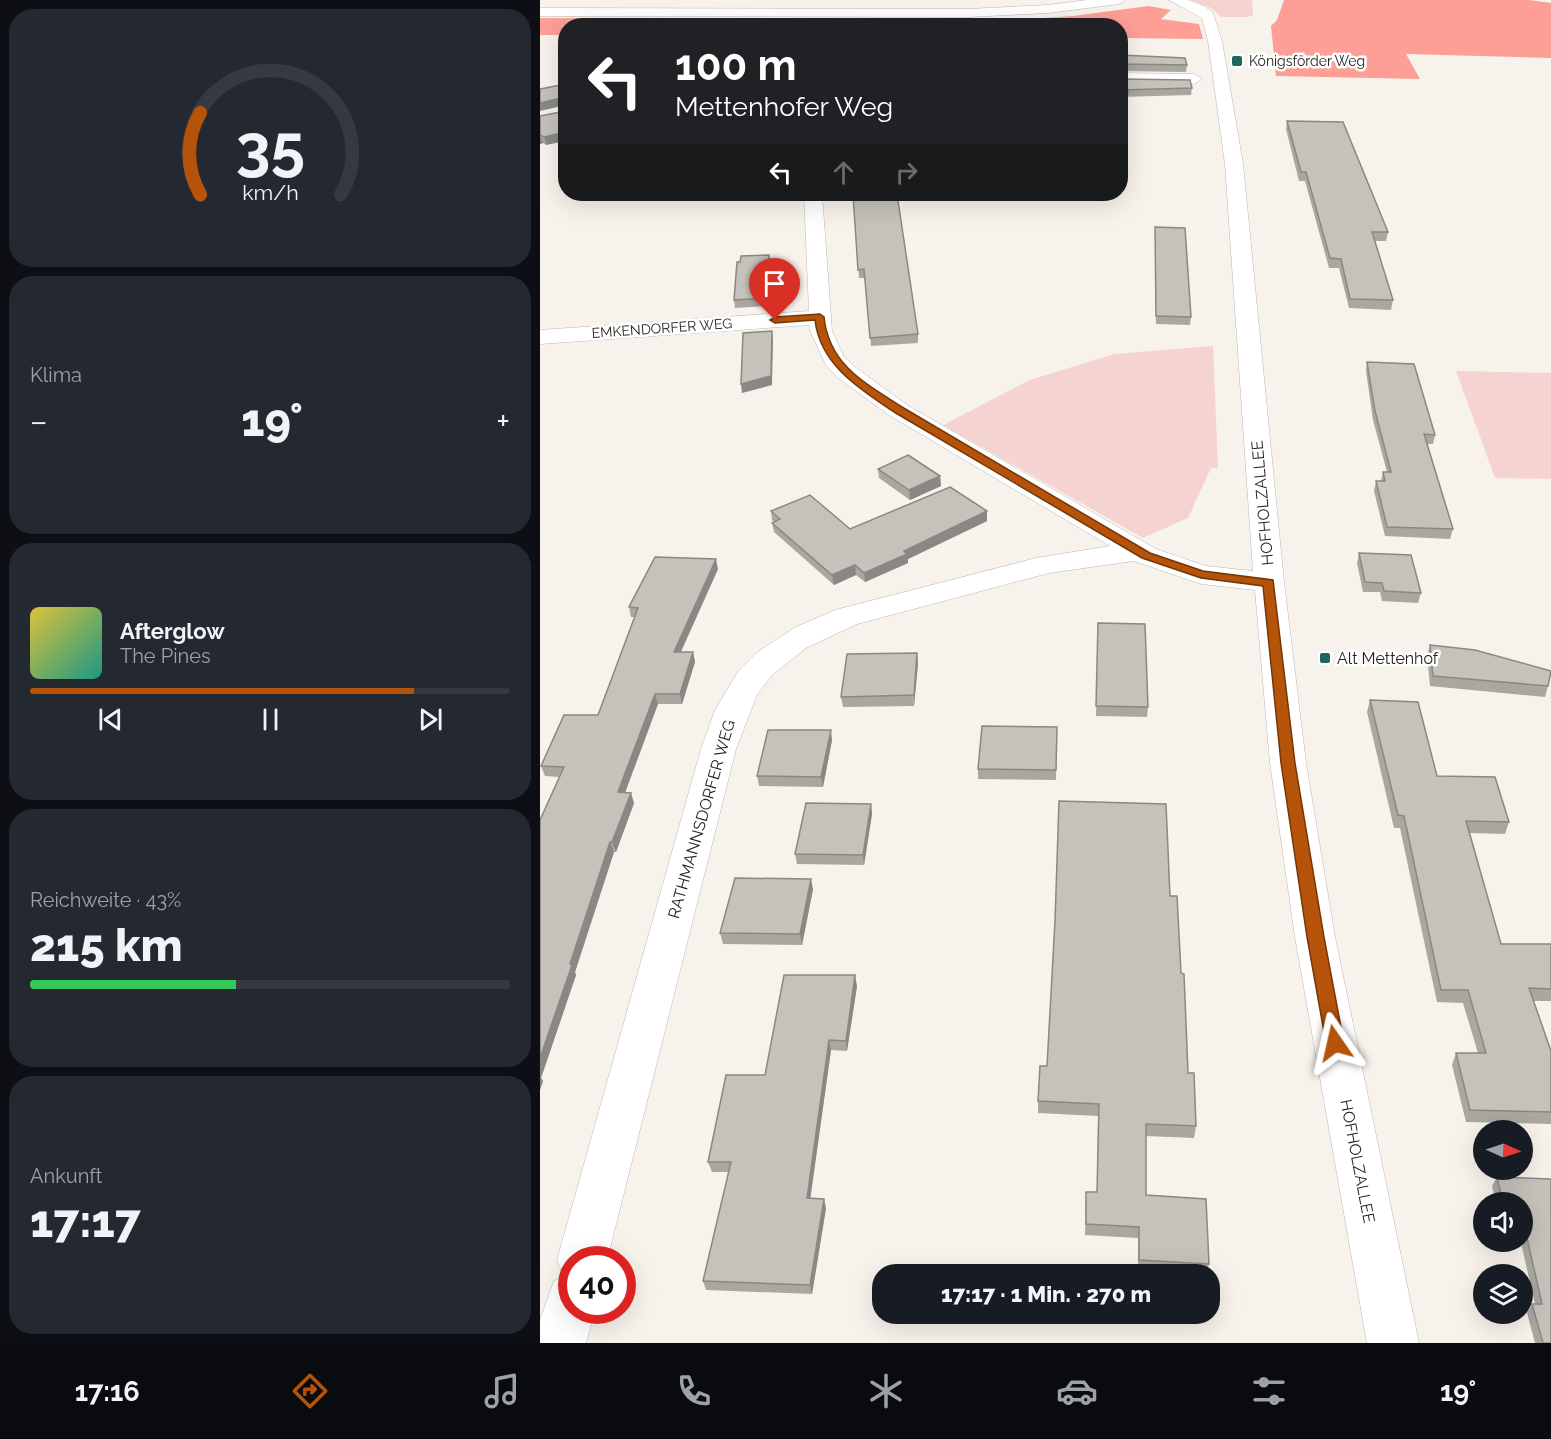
<!DOCTYPE html>
<html lang="de">
<head>
<meta charset="utf-8">
<style>
	:root { --surface:#171b24; --page:#242831; --text:#f1f3f6; --muted:#9ea1a6; --line:#363941; --accent:#b45309 }
	body { margin:0; font-family:Raleway,sans-serif; background:var(--page); color:var(--text); height:100vh; display:flex; flex-direction:column; font-size:22px; white-space:nowrap }
	* { box-sizing:border-box; margin:0 }
	p { font-size:20px; color:var(--muted) }
	.icon { flex:none; width:33px; height:33px; fill:none; stroke:currentColor; stroke-width:2; stroke-linecap:round; stroke-linejoin:round }
	.map { position:relative; flex:1; overflow:hidden }
	.details { display:flex; flex-direction:column; gap:9px; padding:9px; background:#0d0f14; width:540px }
	.details>* { flex:none }
	.guide { position:absolute; left:18px; top:18px; width:570px; height:183px; border-radius:24px; box-shadow:0 6px 24px #0002; background:#202124; color:#fff; overflow:hidden }
	.needle { width:39px; rotate:93deg }
	.tools { position:absolute; left:933px; top:1120px; display:grid; gap:12px }
	.tools a { display:grid; place-items:center; width:60px; height:60px; border-radius:50%; background:var(--surface); box-shadow:0 6px 24px #0002; font-size:30px }
	.speed { position:absolute; left:18px; top:1246px; display:flex; gap:12px; font-size:30px; font-weight:700; text-align:center }
	.speed>* { display:grid; place-content:center; width:78px; height:78px; border-radius:50%; background:var(--surface); box-shadow:0 6px 24px #0002; line-height:1 }
	.speed .limit { border:9px solid #d22; background:#fff; color:#111 }
	.pin { position:absolute; display:grid; place-items:center; width:51px; height:51px; color:#fff; margin:-62px -26px; border-radius:50% 50% 50% 0; rotate:-45deg; box-shadow:0 0 6px #0007 }
	.pin .icon { rotate:45deg }
	.me { position:absolute; width:66px; margin:-33px; rotate:349deg; stroke-linejoin:round; filter:drop-shadow(0 0 4px #0008) }
	.turn { display:flex; align-items:center; gap:21px; height:126px; padding:0 18px; font-size:27px }
	.turn .icon { width:78px; height:78px; stroke-width:2.5 }
	.turn b { display:block; font-size:42px; line-height:51px }
	.lanes { display:flex; align-items:center; height:57px; padding:0 18px; background:#0003; justify-content:center; gap:30px; direction:ltr }
	.lanes .off { opacity:.35 }
	.big { font-size:45px; font-weight:800; line-height:1.1 }
	.details .tile { flex:1; display:flex; flex-direction:column; justify-content:center; gap:9px; min-width:0; padding:0 21px; border-radius:24px; background:var(--page) }
	.details .dial { align-items:center; gap:0 }
	.dial svg { height:156px; overflow:visible; fill:none; stroke:var(--line); stroke-width:7; stroke-linecap:round; text-anchor:middle }
	.dial text { fill:var(--text); stroke:none }
	.song { display:flex; align-items:center; gap:18px }
	.cover { width:72px; height:72px; border-radius:9px; background:linear-gradient(135deg,hsl(50 70% 55%),hsl(170 70% 35%)) }
	.played { height:6px; border-radius:3px; background:linear-gradient(90deg,var(--accent) 80%,var(--line) 80%) }
	.keys { display:flex; justify-content:space-around; direction:ltr }
	.heat { display:flex; justify-content:space-between; align-items:center; font-size:33px; direction:ltr }
	.charge { height:9px; border-radius:4px; background:linear-gradient(90deg,#34c759 43%,var(--line) 0) }
	.trip { position:absolute; left:332px; top:1264px; width:348px; height:60px; border-radius:24px; background:var(--surface); box-shadow:0 6px 24px #0002; font-weight:800; line-height:60px; text-align:center }
	.tabs { display:flex; height:96px; justify-content:space-around; align-items:center; background:#090b0e; color:var(--muted) }
	.tabs .icon { width:42px; height:42px }
	.tabs .on { color:var(--accent) }
	.tabs b { font-size:27px; color:var(--text) }
	main { display:flex; flex:1; min-height:0 }
	.map>svg:first-child { display:block }
	.green { fill:#f5d3d0 }
	.forest { fill:#fd9e97 }
	.lines { fill:none; stroke-linecap:round; stroke-linejoin:round }
	.minor-casing { stroke:#bdb7b1; stroke-width:1 }
	.highway-casing { stroke:#bdb7b1; stroke-width:1 }
	.minor { fill:#fff; fill-rule:evenodd }
	.highway { fill:#fff; fill-rule:evenodd }
	.wall { fill:#a9a7a0 }
	.shaded-wall { fill:#898882 }
	.building { fill:#c4c2ba; stroke:#898882; stroke-width:1.5 }
	.route { fill:#b45309; stroke:#753606; stroke-width:1.5 }
	.poi-dot { fill:#1f675d; stroke:#fff; stroke-width:2 }
	.labels { text-anchor:middle; stroke-width:5; stroke-linejoin:round; paint-order:stroke }
	.far-poi-label { font-size:14px; fill:#211f1d; stroke:#fff; text-anchor:start }
	.far-street-label { font-size:14px; fill:#211f1d; stroke:#fff }
	.street-label { font-size:16px; fill:#211f1d; stroke:#fff }
	.poi-label { font-size:16px; fill:#211f1d; stroke:#fff; text-anchor:start }
</style>
</head>
<body>
<main>
<section class="details">
<div class="tile dial"><svg viewBox="0 0 100 80">
<path d="M14 69A42 42 0 1 1 86 69"/>
<path d="M14 69A42 42 0 0 1 14 27" stroke="#b45309"/>
<text x="50" y="56" font-size="32" font-weight="700">35</text>
<text x="50" y="72" font-size="11">km/h</text>
</svg></div>
<div class="tile"><p>Klima</p>
<div class="heat"><a>−</a><b class="big">19°</b><a>+</a></div>
</div>
<div class="tile">
<div class="song"><i class="cover"></i><div><b>Afterglow</b><p>The Pines</p></div></div>
<div class="played"></div>
<div class="keys"><svg class="icon" aria-label="previous" viewBox="0 0 24 24"><path d="M18 5L8 12l10 7zM5 5v14"/></svg><svg class="icon" aria-label="pause" viewBox="0 0 24 24"><path d="M8 5v14M16 5v14"/></svg><svg class="icon" aria-label="next" viewBox="0 0 24 24"><path d="M6 5l10 7-10 7zM19 5v14"/></svg></div>
</div>
<div class="tile"><p>Reichweite · 43%</p><b class="big">215 km</b><div class="charge"></div></div>
<div class="tile"><p>Ankunft</p><b class="big">17:17</b></div>
</section>
<div class="map">
<svg width="1011" height="1343" viewBox="0 0 1011 1343">
	<rect width="100%" height="100%" fill="#f8f2ec"/>
	<g class="green">
		<polygon points="651,0 712,0 713,15 708,17 681,17 671,8"/>
		<polygon points="673,346 678,468 671,468 648,518 603,538 403,425 490,380 574,354"/>
		<polygon points="916,371 1011,373 1011,479 955,478"/>
	</g>
	<g class="forest">
		<polygon points="744,0 989,0 1011,3 1011,58 866,54 880,79 736,76 731,26 737,20"/>
		<polygon points="609,6 631,10 621,19 659,24 663,39 581,38 580,26 304,25 307,18 471,20 533,16"/>
		<polygon points="0,18 284,19 281,26 26,26 25,35 0,35"/>
	</g>
	<g class="lines">
		<g class="minor-casing">
			<g id="minor">
				<polygon points="629,0 648,0 664,6 673,13 682,41 703,164 744,582 766,763 795,937 879,1343 827,1343 755,937 730,763 715,590 661,584 594,561 509,573 317,624 266,648 232,675 217,695 196,749 67,1260 32,1260 32,1311 55,1311 46,1343 0,1343 0,1320 14,1281 24,1277 17,1260 161,749 175,710 199,670 219,651 256,627 295,610 496,558 570,546 349,415 297,377 286,365 270,331 269,325 0,344 0,330 269,311 264,194 282,194 292,331 304,357 315,367 367,405 616,549 666,566 713,571 685,164 668,41 662,18"/>
				<polygon points="580,73 654,74 662,79 654,84 580,83"/>
			</g>
		</g>
		<g class="highway-casing">
			<polygon id="highway" points="548,0 586,0 579,4 508,13 428,17 0,16 0,8 428,9 508,5"/>
		</g>
		<use href="#minor" class="minor"/>
		<use href="#highway" class="highway"/>
	</g>
	<g class="wall">
		<polygon points="580,55 647,65 646,72 580,71"/>
		<polygon points="580,79 652,88 651,95 580,97"/>
		<polygon points="0,116 6,145 3,143 0,144"/>
		<polygon points="747,121 848,232 846,241 835,241 853,300 851,310 809,308 799,268 789,268 765,181 759,181 746,129"/>
		<polygon points="313,194 378,334 378,343 331,346 325,278 319,278"/>
		<polygon points="615,227 651,317 650,325 616,324"/>
		<polygon points="230,263 229,306 195,308 194,300"/>
		<polygon points="827,362 895,435 893,444 887,444 913,529 910,539 845,536 834,491 836,481 841,481 843,472 847,472 833,420 826,371"/>
		<polygon points="338,469 400,476 401,486 370,500 339,478"/>
		<polygon points="231,511 310,529 447,521 368,559 368,563 325,582 316,575 294,585 234,532 232,523 234,522 232,520"/>
		<polygon points="819,553 881,593 878,603 842,601 840,592 823,592 817,563"/>
		<polygon points="178,569 141,652 153,652 155,662 142,704 118,704 85,793 94,803 76,852 74,852 35,972 36,975 1,1078 3,1081 0,1090 0,820 19,777 5,776 1,766 58,715 95,617 91,617 89,607"/>
		<polygon points="558,623 608,707 607,717 556,716"/>
		<polygon points="890,645 1008,686 1005,697 890,686 887,655"/>
		<polygon points="377,653 378,663 374,706 303,707 301,697"/>
		<polygon points="830,700 897,776 969,822 965,834 930,833 961,944 1011,944 1011,1001 993,1001 1011,1051 1011,1124 926,1122 912,1065 916,1053 938,1053 923,1003 897,1002 860,828 854,828 827,712"/>
		<polygon points="517,727 516,780 438,779 438,769"/>
		<polygon points="292,740 283,787 219,786 217,776"/>
		<polygon points="331,804 332,814 324,865 257,864 255,854"/>
		<polygon points="273,889 262,945 183,944 180,933"/>
		<polygon points="630,896 641,973 648,1073 656,1126 654,1138 606,1136 606,1195 669,1264 666,1275 598,1271 598,1238 545,1235 546,1192 557,1192 558,1116 498,1113 498,1101 507,1066"/>
		<polygon points="317,986 307,1051 291,1050 270,1198 286,1208 272,1294 166,1290 163,1281 189,1172 172,1172 168,1162 225,1075"/>
		<polygon points="957,1177 1011,1179 1011,1343 995,1343 987,1313 992,1304 995,1304 981,1243 967,1243 966,1242 982,1242 982,1203 956,1203 952,1186"/>
	</g>
	<g class="shaded-wall">
		<polygon points="589,89 588,96 580,97 580,90"/>
		<polygon points="24,97 26,105 0,111 0,103"/>
		<polygon points="26,132 26,141 6,145 4,137"/>
		<polygon points="0,135 3,143 0,144"/>
		<polygon points="229,255 230,263 229,306 228,298"/>
		<polygon points="232,331 233,340 232,385 202,393 201,384"/>
		<polygon points="400,476 401,486 370,500 369,490"/>
		<polygon points="447,511 447,521 368,559 368,563 325,582 324,573 364,551"/>
		<polygon points="176,559 178,569 136,662 134,652"/>
		<polygon points="315,565 316,575 294,585 292,575"/>
		<polygon points="153,652 155,662 142,704 140,694"/>
		<polygon points="377,653 378,663 374,706 374,695"/>
		<polygon points="115,694 118,704 81,803 78,792"/>
		<polygon points="291,730 292,740 283,787 281,777"/>
		<polygon points="91,793 94,803 76,852 72,842"/>
		<polygon points="331,804 332,814 324,865 323,855"/>
		<polygon points="70,842 74,852 35,972 36,975 1,1078 3,1081 0,1090 0,1058"/>
		<polygon points="271,879 273,889 262,945 260,934"/>
		<polygon points="315,975 317,986 307,1051 306,1041"/>
		<polygon points="289,1040 291,1050 269,1208 267,1198"/>
		<polygon points="284,1199 286,1208 272,1294 270,1285"/>
	</g>
	<g class="building">
		<polygon points="580,55 645,58 647,65 580,64"/>
		<polygon points="580,79 650,80 652,88 580,90"/>
		<polygon points="26,84 26,98 24,97 0,103 0,89"/>
		<polygon points="26,111 26,132 4,137 0,135 0,116"/>
		<polygon points="747,121 803,122 848,232 832,232 853,300 810,299 801,259 790,258 766,172 761,172"/>
		<polygon points="313,194 357,194 378,334 330,338 324,269 318,270"/>
		<polygon points="615,227 645,228 651,317 616,316"/>
		<polygon points="229,255 228,298 194,300 197,262 200,262 201,256"/>
		<polygon points="232,331 231,376 201,384 203,333"/>
		<polygon points="827,362 874,364 895,435 884,434 913,529 847,527 836,481 845,481 843,472 851,472 835,411"/>
		<polygon points="368,455 400,476 369,490 338,469"/>
		<polygon points="410,487 447,511 364,551 367,554 324,573 315,565 292,575 232,523 240,519 231,511 270,495 310,529"/>
		<polygon points="819,553 871,555 881,593 844,591 842,583 825,582"/>
		<polygon points="115,557 176,559 134,652 153,652 140,694 115,694 78,792 91,793 72,842 70,842 30,964 32,965 0,1058 0,820 24,767 1,766 24,715 58,715 98,608 89,607"/>
		<polygon points="558,623 605,624 608,707 556,706"/>
		<polygon points="890,645 935,650 1011,671 1008,686 893,676"/>
		<polygon points="377,653 374,695 301,697 307,654"/>
		<polygon points="830,700 878,702 897,776 955,777 969,822 926,821 961,944 1011,944 1011,989 989,988 1011,1051 1011,1112 930,1110 916,1053 946,1053 928,990 901,990 864,816 858,815"/>
		<polygon points="442,726 517,727 516,770 438,769"/>
		<polygon points="228,730 291,730 281,777 217,776"/>
		<polygon points="519,801 626,804 630,896 637,896 641,973 644,974 648,1073 654,1073 656,1126 606,1124 606,1195 666,1199 669,1264 599,1260 599,1227 546,1224 546,1192 557,1192 559,1104 498,1101 500,1066 507,1066 515,921"/>
		<polygon points="266,803 331,804 323,855 255,854"/>
		<polygon points="195,878 271,879 260,934 180,933"/>
		<polygon points="244,975 315,975 306,1041 289,1040 267,1198 284,1199 270,1285 163,1281 191,1162 168,1162 186,1075 225,1075"/>
		<polygon points="957,1177 1011,1179 1011,1343 1003,1343 992,1304 1002,1304 986,1234 982,1234 982,1203 963,1203"/>
	</g>
	<path class="route" d="M280,314L284,317C289,365 325,383 362,407L610,553L663,571L733,580L755,763L784,937L804,1043L802,1049L795,1051L789,1049L786,1043L767,937L741,763L723,586L661,578L602,558L354,412C320,389 280,365 275,320L235,323L230,320L235,317Z"/>
	<g class="poi-dot">
		<rect x="691" y="55" width="12" height="12" rx="3"/>
		<rect x="779" y="652" width="12" height="12" rx="3"/>
	</g>
	<g class="labels">
		<g class="far-poi-label">
			<text x="709" y="66">Königsförder Weg</text>
		</g>
		<g class="far-street-label">
			<text transform="translate(122 328) rotate(-4)" y="5">EMKENDORFER WEG</text>
		</g>
		<g class="street-label">
			<text transform="translate(722 503) rotate(-95)" y="6">HOFHOLZALLEE</text>
			<text transform="translate(161 819) rotate(-74)" y="6">RATHMANNSDORFER WEG</text>
			<text transform="translate(818 1161) rotate(79)" y="6">HOFHOLZALLEE</text>
		</g>
		<g class="poi-label">
			<text x="797" y="664">Alt Mettenhof</text>
		</g>
	</g>
</svg>
<div class="tools">
<a><svg class="needle" viewBox="-14 -14 28 28"><path d="M0-13l5 13h-10z" fill="#e53935"/><path d="M0 13l5-13h-10z" fill="#9ea1a6"/></svg></a>
<a><svg class="icon" aria-label="sound" viewBox="0 0 24 24"><path d="M4 9h4l5-4v14l-5-4H4zM17 9q2 3 0 6"/></svg></a>
<a><svg class="icon" aria-label="layers" viewBox="0 0 24 24"><path d="M12 4l9 5-9 5-9-5zM3 14l9 5 9-5"/></svg></a>
</div>
<div class="speed"><div class="limit">40</div></div>
<div class="pin" style="left:235px;top:320px;background:#d93025"><svg class="icon" aria-label="arrive" viewBox="0 0 24 24"><path d="M6 21V4h12l-3 4 3 4H6"/></svg></div>
<svg class="me" style="left:795px;top:1043px" viewBox="-20 -20 40 40"><path d="M0-17L14 15 0 8-14 15z" fill="#b45309" stroke="#fff" stroke-width="4"/></svg>
<div class="trip">17:17 · 1 Min. · 270 m</div>
<div class="guide">
<div class="turn"><svg class="icon" aria-label="left" viewBox="0 0 24 24"><path d="M17 20v-9H6M10 6l-5 5 5 5"/></svg><div><b>100 m</b>Mettenhofer Weg</div></div>
<div class="lanes"><svg class="icon" aria-label="left" viewBox="0 0 24 24"><path d="M17 20v-9H6M10 6l-5 5 5 5"/></svg><svg class="icon off" aria-label="ahead" viewBox="0 0 24 24"><path d="M12 20V5M6 11l6-6 6 6"/></svg><svg class="icon off" aria-label="right" viewBox="0 0 24 24"><path d="M7 20v-9h11M14 6l5 5-5 5"/></svg></div>
</div>
</div>
</main>
<nav class="tabs">
<b>17:16</b>
<svg class="icon on" aria-label="directions" viewBox="0 0 24 24"><path d="M12 3l9 9-9 9-9-9zM9 14v-3h6M13 9l2 2-2 2"/></svg>
<svg class="icon" aria-label="music" viewBox="0 0 24 24"><path d="M9 18V5l10-2v13"/><circle cx="6" cy="18" r="3"/><circle cx="16" cy="16" r="3"/></svg>
<svg class="icon" aria-label="phone" viewBox="0 0 24 24"><path d="M5 4h4l2 5-3 2q2 4 5 5l2-3 5 2v4C11 20 4 13 5 4z"/></svg>
<svg class="icon" aria-label="climate" viewBox="0 0 24 24"><path d="M12 3v18M4 7l16 10M4 17L20 7"/></svg>
<svg class="icon" aria-label="car" viewBox="0 0 24 24"><path d="M5 17H2v-5l4-1 3-4h7l3 4 3 1v5h-3M9 17h6M6 11h13"/><circle cx="7" cy="17" r="2"/><circle cx="17" cy="17" r="2"/></svg>
<svg class="icon" aria-label="filters" viewBox="0 0 24 24"><path d="M4 7h16M4 17h16"/><circle cx="9" cy="7" r="2"/><circle cx="15" cy="17" r="2"/></svg>
<b>19°</b>
</nav>
</body>
</html>
